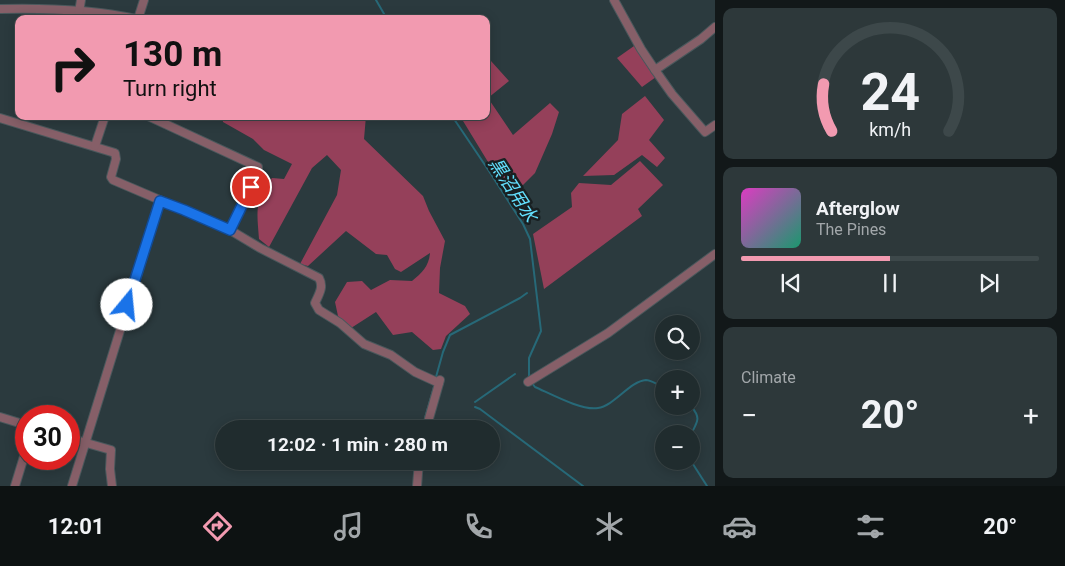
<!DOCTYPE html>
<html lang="en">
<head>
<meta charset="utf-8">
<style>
	:root { --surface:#202c2e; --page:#2d383a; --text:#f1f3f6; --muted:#a2a7aa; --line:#3d484a; --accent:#f29ab0 }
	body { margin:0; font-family:Roboto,"Noto Sans JP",sans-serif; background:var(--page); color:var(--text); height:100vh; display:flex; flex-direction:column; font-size:19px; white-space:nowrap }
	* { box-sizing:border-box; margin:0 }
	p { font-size:16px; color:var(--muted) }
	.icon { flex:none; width:28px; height:28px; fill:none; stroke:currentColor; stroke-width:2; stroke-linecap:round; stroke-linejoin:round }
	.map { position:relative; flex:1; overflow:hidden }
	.side { display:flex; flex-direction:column; gap:8px; padding:8px; background:#121819; width:350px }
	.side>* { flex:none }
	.hud { position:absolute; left:15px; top:15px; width:475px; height:105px; border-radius:10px; box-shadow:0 2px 12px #0003,0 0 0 1px var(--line); background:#f29ab0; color:#111; overflow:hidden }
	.buttons { position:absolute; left:655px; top:315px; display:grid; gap:10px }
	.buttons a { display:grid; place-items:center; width:45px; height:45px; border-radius:50%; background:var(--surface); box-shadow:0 2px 12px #0003,0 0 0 1px var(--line); font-size:25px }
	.speed { position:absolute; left:15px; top:405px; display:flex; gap:10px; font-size:25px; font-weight:700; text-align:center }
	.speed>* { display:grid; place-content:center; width:65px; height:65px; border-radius:50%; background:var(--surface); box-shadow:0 2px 12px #0003,0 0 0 1px var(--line); line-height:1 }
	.speed .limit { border:8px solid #d22; background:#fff; color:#111 }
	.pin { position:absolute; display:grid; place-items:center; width:42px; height:42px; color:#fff; margin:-21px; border:2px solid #fff; border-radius:50%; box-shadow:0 1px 5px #0007 }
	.me { position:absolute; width:55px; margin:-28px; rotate:17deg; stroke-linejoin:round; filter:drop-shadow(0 0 4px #0008) }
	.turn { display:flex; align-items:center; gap:18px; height:105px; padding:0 25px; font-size:22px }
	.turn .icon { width:65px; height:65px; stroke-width:2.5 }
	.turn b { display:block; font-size:35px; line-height:42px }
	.big { font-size:38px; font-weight:700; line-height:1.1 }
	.side .card { flex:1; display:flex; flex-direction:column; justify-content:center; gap:8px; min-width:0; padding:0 18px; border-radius:10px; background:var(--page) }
	.side .dial { align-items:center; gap:0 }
	.dial svg { height:130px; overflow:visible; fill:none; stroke:var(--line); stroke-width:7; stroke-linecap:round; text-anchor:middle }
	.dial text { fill:var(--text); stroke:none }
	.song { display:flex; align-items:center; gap:15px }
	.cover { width:60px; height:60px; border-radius:8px; background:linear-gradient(135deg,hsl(310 70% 55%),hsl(160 70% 35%)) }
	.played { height:5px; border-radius:2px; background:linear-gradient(90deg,var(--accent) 50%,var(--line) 50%) }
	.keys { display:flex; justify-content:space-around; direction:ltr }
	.heat { display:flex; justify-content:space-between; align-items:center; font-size:28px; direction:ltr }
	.trip { position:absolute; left:215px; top:420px; width:285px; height:50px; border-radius:25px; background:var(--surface); box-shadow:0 2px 12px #0003,0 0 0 1px var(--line); font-weight:700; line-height:50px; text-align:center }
	.tab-bar { display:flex; height:80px; justify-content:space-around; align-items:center; background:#0d1212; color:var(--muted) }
	.tab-bar .icon { width:35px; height:35px }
	.tab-bar .active { color:var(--accent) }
	.tab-bar b { font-size:22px; color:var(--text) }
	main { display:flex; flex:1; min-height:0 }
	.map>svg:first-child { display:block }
	.green { fill:#944059 }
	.forest { fill:#95405a }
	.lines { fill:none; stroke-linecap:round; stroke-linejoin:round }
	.stream { stroke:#276978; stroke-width:2 }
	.minor-casing { stroke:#4a585c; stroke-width:10 }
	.minor { stroke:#865f68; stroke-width:8 }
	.route-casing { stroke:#114b97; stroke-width:12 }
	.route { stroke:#1a73e8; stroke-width:9 }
	.labels { text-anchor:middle; stroke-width:5; stroke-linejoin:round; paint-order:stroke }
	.water-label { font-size:18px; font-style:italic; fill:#63e0fe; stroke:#192022 }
</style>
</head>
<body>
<main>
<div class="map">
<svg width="715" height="486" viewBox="0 0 715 486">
	<rect width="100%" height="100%" fill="#2b3a3e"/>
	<polygon class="green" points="640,161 663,185 638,209 642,216 544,289 533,234 572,207 571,193 579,183 611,185"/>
	<g class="forest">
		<polygon points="486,46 490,49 491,61 509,81 488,98 513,135 550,103 559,112 552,134 535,173 510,198 460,116 486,116"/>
		<polygon points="634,46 656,77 642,87 617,58"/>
		<polygon points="645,96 664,120 649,140 665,158 657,167 642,155 614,175 583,176 618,140 622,114"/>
		<path d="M222,116H268L270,119L273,116H366L364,139L423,196L429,211L445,241L440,268L439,293L465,306L470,314L446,336L441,349L433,350L412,332L393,335L376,312L348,330L338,316L335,302L347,282L362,281L371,290L390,280L412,281C422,273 429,266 430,253L401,272L395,269L387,255L376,254L346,231L308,266L300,264L337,195L341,170L327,155L312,168L269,247L259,239C257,212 254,200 272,178L284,179L292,164L264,150L253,139L223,122Z"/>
	</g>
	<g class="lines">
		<g class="stream">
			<polyline points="376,0 387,19"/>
			<polyline points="452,116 489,171 523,224 530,239 541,331 529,358 529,377"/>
			<polyline points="436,377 443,352 450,335 520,298 527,293"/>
			<path d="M532,383L535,387C551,394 582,411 598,408C614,406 630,381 646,380C651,380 659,385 664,388"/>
			<polyline points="475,402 515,374"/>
			<path d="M691,406C701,418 698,421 691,434"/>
			<polyline points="475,407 480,409 583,486"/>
			<polyline points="425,418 434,387"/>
			<polyline points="691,461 707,486"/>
		</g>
		<g class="minor-casing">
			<g id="minor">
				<polyline points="614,0 641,49 655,70 672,94 705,132 715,125"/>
				<path d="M0,9C43,8 95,10 136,19"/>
				<polyline points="79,12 81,0"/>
				<polyline points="138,19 144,0"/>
				<polyline points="655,70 701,39 715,27"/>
				<polyline points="148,116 258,167 258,172 230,230"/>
				<path d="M0,118L115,153L116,159L111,177L113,180L230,230L260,248L319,278C324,287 319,294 315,303L319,310L340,323L364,344L391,355L415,372L439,383"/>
				<polyline points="95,146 105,116"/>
				<polyline points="528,382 608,333 715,254"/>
				<polyline points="0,417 26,425"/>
				<polyline points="426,429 440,380"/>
				<polyline points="69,438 111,450 110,469 112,486"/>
				<polyline points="15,486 26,450"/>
				<polyline points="72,486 160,201"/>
				<polyline points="417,486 419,461"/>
			</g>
		</g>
		<use href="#minor" class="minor"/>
	</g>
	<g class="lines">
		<g class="route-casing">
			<polyline id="route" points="127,305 160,201 184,210 230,230 251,187"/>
		</g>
		<use href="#route" class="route"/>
	</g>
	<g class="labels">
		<g class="water-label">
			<text transform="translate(513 190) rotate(57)" y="6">黒沼用水</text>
		</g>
	</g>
</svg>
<div class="buttons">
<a><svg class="icon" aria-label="search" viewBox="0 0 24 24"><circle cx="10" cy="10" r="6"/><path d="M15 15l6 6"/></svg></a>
<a>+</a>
<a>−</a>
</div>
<div class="speed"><div class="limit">30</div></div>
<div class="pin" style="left:251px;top:187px;background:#d93025"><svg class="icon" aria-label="arrive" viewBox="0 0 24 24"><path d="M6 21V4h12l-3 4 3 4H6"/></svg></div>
<svg class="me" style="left:127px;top:305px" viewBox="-20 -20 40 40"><circle r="19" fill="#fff"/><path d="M0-13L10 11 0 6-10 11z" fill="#1a73e8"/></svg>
<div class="trip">12:02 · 1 min · 280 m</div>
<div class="hud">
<div class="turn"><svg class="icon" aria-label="right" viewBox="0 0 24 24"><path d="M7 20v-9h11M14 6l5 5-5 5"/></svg><div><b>130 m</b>Turn right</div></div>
</div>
</div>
<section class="side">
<div class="card dial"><svg viewBox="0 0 100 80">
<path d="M14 69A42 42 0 1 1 86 69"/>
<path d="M14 69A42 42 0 0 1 9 40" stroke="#f29ab0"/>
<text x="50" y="56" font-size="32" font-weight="700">24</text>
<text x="50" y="72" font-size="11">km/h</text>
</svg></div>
<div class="card">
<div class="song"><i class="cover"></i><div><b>Afterglow</b><p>The Pines</p></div></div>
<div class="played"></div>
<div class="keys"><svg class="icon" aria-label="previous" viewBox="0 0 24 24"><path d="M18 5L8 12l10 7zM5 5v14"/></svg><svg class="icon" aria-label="pause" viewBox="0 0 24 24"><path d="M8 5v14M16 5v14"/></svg><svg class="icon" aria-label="next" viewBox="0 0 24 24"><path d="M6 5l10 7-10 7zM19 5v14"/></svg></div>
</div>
<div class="card"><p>Climate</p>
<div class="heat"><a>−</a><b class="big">20°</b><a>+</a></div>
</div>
</section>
</main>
<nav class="tab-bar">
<b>12:01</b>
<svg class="icon active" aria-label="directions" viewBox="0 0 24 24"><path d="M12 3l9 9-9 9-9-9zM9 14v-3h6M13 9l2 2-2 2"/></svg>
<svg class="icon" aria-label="music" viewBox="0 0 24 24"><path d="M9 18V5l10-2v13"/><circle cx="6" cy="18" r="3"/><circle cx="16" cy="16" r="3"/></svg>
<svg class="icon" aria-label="phone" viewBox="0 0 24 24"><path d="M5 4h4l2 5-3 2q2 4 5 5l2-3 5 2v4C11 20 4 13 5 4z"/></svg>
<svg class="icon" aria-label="climate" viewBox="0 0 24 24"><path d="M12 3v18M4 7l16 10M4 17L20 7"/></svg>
<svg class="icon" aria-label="car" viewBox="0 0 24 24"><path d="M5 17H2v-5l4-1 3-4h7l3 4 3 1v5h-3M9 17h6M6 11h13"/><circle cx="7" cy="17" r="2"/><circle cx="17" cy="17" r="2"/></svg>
<svg class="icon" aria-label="filters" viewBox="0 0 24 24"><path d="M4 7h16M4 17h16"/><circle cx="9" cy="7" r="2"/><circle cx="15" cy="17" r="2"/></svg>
<b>20°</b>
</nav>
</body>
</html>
